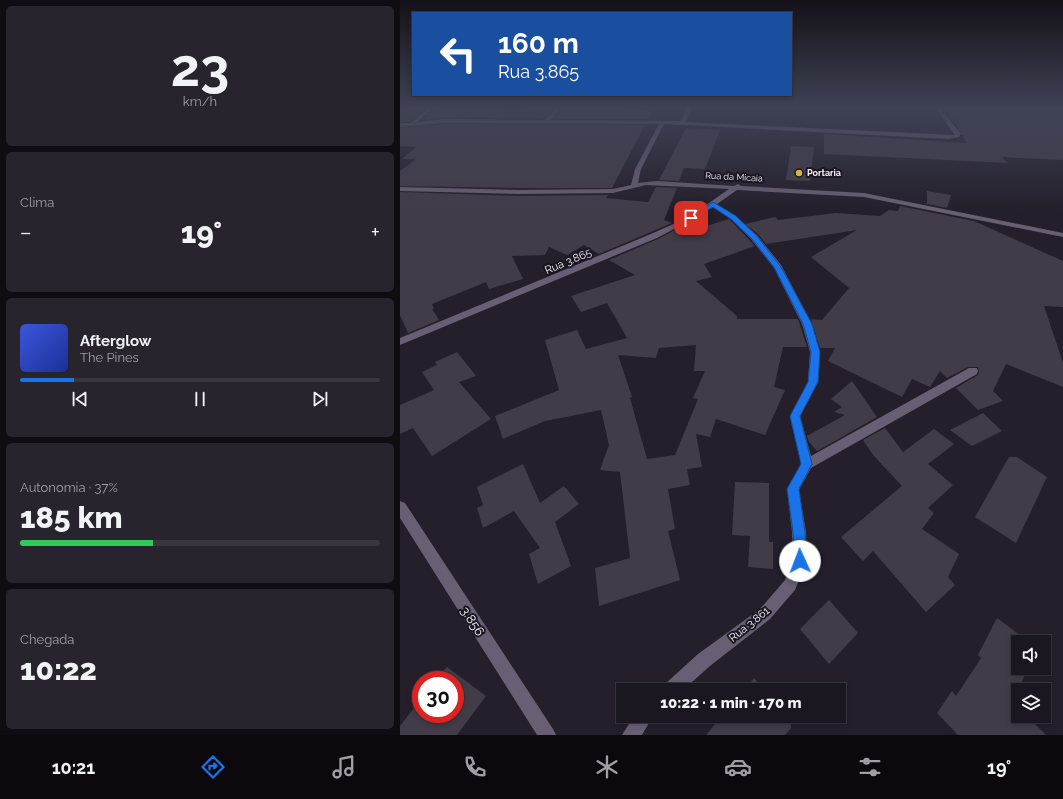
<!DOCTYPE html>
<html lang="pt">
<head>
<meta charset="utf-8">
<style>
	:root { --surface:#1b1720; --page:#28242d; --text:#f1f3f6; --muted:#a09fa5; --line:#39363e; --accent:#1a73e8 }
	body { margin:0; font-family:Raleway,sans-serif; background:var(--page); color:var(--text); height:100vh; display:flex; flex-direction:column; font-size:15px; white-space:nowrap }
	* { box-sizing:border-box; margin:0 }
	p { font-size:13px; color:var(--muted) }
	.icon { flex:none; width:22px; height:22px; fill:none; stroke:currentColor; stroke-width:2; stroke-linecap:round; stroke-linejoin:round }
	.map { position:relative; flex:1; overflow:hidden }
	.side { display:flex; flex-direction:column; gap:6px; padding:6px; background:#0f0d12; width:400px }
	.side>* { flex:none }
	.hud { position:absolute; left:12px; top:12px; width:380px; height:84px; border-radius:0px; box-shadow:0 2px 6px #0003,0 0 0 1px var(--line); background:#1a4fa0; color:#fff; overflow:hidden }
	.buttons { position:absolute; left:611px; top:635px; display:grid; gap:8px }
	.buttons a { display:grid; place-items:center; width:40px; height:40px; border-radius:0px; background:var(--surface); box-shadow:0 2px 6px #0003,0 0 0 1px var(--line); font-size:20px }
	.speed { position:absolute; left:12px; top:671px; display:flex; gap:8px; font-size:20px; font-weight:700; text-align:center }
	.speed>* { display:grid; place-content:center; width:52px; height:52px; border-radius:50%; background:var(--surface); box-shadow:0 2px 6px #0003,0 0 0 1px var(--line); line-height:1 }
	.speed .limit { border:6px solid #d22; background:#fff; color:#111 }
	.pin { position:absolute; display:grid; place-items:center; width:34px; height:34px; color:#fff; margin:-17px; border-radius:8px; box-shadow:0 2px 6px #0006 }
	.me { position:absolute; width:44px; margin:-22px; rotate:358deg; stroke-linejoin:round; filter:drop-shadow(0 0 3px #0008) }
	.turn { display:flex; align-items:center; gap:14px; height:84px; padding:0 20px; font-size:18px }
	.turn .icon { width:52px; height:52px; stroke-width:2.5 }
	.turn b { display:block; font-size:28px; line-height:34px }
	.big { font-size:30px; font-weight:800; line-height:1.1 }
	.side .card { flex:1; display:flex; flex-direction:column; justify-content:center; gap:6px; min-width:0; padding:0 14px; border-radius:6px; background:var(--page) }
	.side .dial { align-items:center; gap:0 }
	.dial b { font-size:52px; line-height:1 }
	.song { display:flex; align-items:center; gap:12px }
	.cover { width:48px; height:48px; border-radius:6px; background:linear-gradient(135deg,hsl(230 70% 55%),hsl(230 70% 35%)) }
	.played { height:4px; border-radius:2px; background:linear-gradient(90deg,var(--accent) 15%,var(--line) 15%) }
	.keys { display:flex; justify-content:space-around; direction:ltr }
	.heat { display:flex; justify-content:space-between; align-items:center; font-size:22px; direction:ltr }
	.charge { height:6px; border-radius:3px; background:linear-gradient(90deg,#34c759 37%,var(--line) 0) }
	.trip { position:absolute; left:216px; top:683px; width:230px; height:40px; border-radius:0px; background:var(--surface); box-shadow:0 2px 6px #0003,0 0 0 1px var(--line); font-weight:800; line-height:40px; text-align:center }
	.dock { display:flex; height:64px; justify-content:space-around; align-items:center; background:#0b090d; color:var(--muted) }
	.dock .icon { width:28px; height:28px }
	.dock .active { color:var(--accent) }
	.dock b { font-size:18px; color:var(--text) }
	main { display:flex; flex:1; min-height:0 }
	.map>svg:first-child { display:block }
	.building { fill:#423c49; fill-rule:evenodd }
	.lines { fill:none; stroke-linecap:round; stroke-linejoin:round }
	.minor { fill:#695f74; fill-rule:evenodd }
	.route { fill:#1a73e8; stroke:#114b97 }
	.poi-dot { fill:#d3b635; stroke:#1b1621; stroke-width:1.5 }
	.labels { text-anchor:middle; stroke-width:4; stroke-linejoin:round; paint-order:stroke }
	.far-poi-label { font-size:9px; font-weight:bold; fill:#f3f0f8; stroke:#1b1621; text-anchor:start }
	.far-street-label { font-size:9px; fill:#f3f0f8; stroke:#1b1621 }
	.street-label { font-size:11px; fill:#f3f0f8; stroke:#1b1621 }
	.near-street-label { font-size:13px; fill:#f3f0f8; stroke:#1b1621 }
</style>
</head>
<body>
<main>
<section class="side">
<div class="card dial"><b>23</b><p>km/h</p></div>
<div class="card"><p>Clima</p>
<div class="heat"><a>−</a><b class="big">19°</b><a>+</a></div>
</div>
<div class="card">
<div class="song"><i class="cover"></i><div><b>Afterglow</b><p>The Pines</p></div></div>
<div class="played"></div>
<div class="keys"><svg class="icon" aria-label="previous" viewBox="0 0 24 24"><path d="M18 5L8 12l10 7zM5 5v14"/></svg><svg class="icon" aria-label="pause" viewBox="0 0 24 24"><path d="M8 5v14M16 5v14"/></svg><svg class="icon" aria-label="next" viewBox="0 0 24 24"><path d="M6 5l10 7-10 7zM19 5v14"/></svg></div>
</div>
<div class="card"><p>Autonomia · 37%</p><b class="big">185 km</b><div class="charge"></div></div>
<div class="card"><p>Chegada</p><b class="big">10:22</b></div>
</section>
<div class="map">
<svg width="663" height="735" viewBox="0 0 663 735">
	<rect width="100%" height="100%" fill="#241f2b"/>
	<g class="building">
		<polygon points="7,108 27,108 9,122 0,122 0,112"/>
		<polygon points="35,108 123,111 126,108 154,108 144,118 43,118 22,120"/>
		<polygon points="162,108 216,108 253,111 248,119 153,119"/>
		<polygon points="546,108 663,108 663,160 602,157 607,163 424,154 424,134 567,143"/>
		<polygon points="43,124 245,125 212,188 118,188 0,186 0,171 16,159 2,159 16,147 0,146 0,128"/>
		<polygon points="286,128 320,130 305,169 284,168 279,181 259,180"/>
		<polygon points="391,146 414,147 410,181 386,180"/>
		<polygon points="256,187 277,188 264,220 272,223 199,254 184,245 167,255 149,247 145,255 112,256 123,279 89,289 86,282 32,304 34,308 32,309 39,320 8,333 0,315 0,192 118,196 208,195 206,198 248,202"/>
		<polygon points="527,191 551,195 547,208 523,203 527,203"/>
		<polygon points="500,206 574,221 663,261 663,307 644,306 663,363 663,387 606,364 593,391 603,401 578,410 556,388 578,375 579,371 578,367 568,367 547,378 540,371 530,387 512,379 502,397 428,361 435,348 420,348 411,319 422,320 449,288 411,257 457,230 366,244 358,234 345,224 375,217 378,220 436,213 480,216 489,210 498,211"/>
		<path d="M329,219L355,246L304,264L312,277L296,281L337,316V319H398L407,347H383L374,387L385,390L365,435L316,419L310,437L296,434L302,467L287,469L290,485L268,489L275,529L268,531L280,580L199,606L195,568L230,558L220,472L200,470L209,445L201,410L145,421L103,439L95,416L159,390L145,340L177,330L186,349L227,338L207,303L181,312L171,296L235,275L209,260L258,239L282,226L293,230ZM296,345L294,371H305L293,398L298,399L275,455L247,459L230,398L232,397L218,355L256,358L259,348Z"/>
		<polygon points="57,352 76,376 59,382 91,419 32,456 13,428 0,434 0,405 34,390 22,372 37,365 35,362"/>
		<polygon points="452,381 477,417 417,451 409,442 407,436 445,415 434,412 442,407 431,399"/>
		<polygon points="583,413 602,431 572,446 550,430"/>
		<polygon points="485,428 503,452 534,429 554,444 528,464 553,485 528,508 534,513 522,529 559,554 548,577 555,585 526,612 473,551 463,561 441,537 502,486 474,456 463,440"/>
		<polygon points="609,457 617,457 647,477 616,543 575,517"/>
		<polygon points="123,464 140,503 164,486 179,504 155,522 171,566 138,584 129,554 140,548 114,511 83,528 77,508 83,505 77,487"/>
		<polygon points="335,482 369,483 369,542 373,542 373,569 348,567 350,536 332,535"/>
		<polygon points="429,600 458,633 429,664 400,629"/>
		<polygon points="597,618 629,642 618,642 618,668 628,668 613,701 618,705 618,716 627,716 646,735 558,735 537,713 552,691 556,696 581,658 578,655"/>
		<polygon points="47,667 86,696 57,735 0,735 0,726 21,699 21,714 55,714 55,680 36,680"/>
		<polygon points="354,678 364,690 344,690 345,689"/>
		<polygon points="322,716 386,716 391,722 391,728 385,735 306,735"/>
	</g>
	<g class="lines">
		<g class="minor">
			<polygon points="29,108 34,108 17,122 43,119 145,120 156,108 161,108 150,120 281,121 287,108 291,108 286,122 555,135 535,108 540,108 561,134 559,137 549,139 264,124 241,169 238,183 257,181 334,186 338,184 341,186 464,193 663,233 663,237 464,197 337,190 317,204 335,217 357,235 381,265 412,324 420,352 418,382 400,416 411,456 569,368 577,368 578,371 577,374 411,468 399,490 406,532 407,561 395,590 370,619 310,666 283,690 263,690 265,684 298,654 360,609 385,580 393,561 392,532 387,489 401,464 390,416 408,382 410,352 402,324 374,268 351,239 331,219 312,207 293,219 257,238 0,345 0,338 251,234 289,217 329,189 246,185 213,193 118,194 0,191 0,187 118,190 213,189 231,185 235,169 259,124 43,123 0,127 0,123 10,123"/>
			<polygon points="0,501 5,503 153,729 156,735 137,735 0,518"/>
			<polygon points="234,716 253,716 242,735 222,735"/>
		</g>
	</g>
	<linearGradient id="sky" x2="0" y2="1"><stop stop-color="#141118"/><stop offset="0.51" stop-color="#3f4255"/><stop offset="1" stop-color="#3f4255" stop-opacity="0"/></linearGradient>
	<rect width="663" height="211" fill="url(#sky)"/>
	<polygon class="route" points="313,202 336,216 357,236 381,267 412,324 420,352 418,382 400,416 412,464 399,489 405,532 407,561 405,566 400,568 396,566 394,561 393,532 387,489 401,464 390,416 408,382 411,352 403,324 374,267 352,239 331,219 313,207 294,219 288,218"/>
	<circle class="poi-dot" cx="399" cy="173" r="4"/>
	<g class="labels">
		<g class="far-poi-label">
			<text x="407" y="176">Portaria</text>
		</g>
		<g class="far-street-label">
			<text transform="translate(334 177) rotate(3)" y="3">Rua da Micaia</text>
		</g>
		<g class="street-label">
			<text transform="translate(168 261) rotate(-23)" y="4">Rua 3.865</text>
			<text transform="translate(349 624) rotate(-39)" y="4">Rua 3.861</text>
		</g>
		<g class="near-street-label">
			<text transform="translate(73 621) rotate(57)" y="5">3.856</text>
		</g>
	</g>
</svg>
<div class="buttons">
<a><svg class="icon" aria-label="sound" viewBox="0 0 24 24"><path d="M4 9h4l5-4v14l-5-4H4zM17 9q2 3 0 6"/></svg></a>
<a><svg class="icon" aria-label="layers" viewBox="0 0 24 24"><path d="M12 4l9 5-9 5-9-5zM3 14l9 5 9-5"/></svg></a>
</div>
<div class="speed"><div class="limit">30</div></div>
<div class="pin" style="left:291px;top:218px;background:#d93025"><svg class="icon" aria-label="arrive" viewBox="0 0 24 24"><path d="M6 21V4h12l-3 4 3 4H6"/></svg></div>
<svg class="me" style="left:400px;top:561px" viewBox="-20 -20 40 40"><circle r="19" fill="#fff"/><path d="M0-13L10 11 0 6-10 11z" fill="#1a73e8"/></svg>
<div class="trip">10:22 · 1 min · 170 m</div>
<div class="hud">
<div class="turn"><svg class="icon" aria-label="left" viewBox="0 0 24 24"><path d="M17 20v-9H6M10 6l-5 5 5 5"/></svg><div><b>160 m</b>Rua 3.865</div></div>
</div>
</div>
</main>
<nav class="dock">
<b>10:21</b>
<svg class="icon active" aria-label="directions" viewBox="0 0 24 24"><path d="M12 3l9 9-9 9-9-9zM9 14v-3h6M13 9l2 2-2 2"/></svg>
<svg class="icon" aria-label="music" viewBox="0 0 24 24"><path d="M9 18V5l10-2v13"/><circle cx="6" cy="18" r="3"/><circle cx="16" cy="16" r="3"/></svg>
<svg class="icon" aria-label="phone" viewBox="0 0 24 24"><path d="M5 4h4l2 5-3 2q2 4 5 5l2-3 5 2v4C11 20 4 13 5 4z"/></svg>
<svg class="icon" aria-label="climate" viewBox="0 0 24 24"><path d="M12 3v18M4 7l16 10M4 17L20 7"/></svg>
<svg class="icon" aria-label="car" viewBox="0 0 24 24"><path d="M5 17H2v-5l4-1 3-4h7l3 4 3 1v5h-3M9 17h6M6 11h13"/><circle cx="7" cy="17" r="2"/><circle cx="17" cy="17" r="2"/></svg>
<svg class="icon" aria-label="filters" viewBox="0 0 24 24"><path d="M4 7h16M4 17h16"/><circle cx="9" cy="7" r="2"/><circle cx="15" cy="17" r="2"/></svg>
<b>19°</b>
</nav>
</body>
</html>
